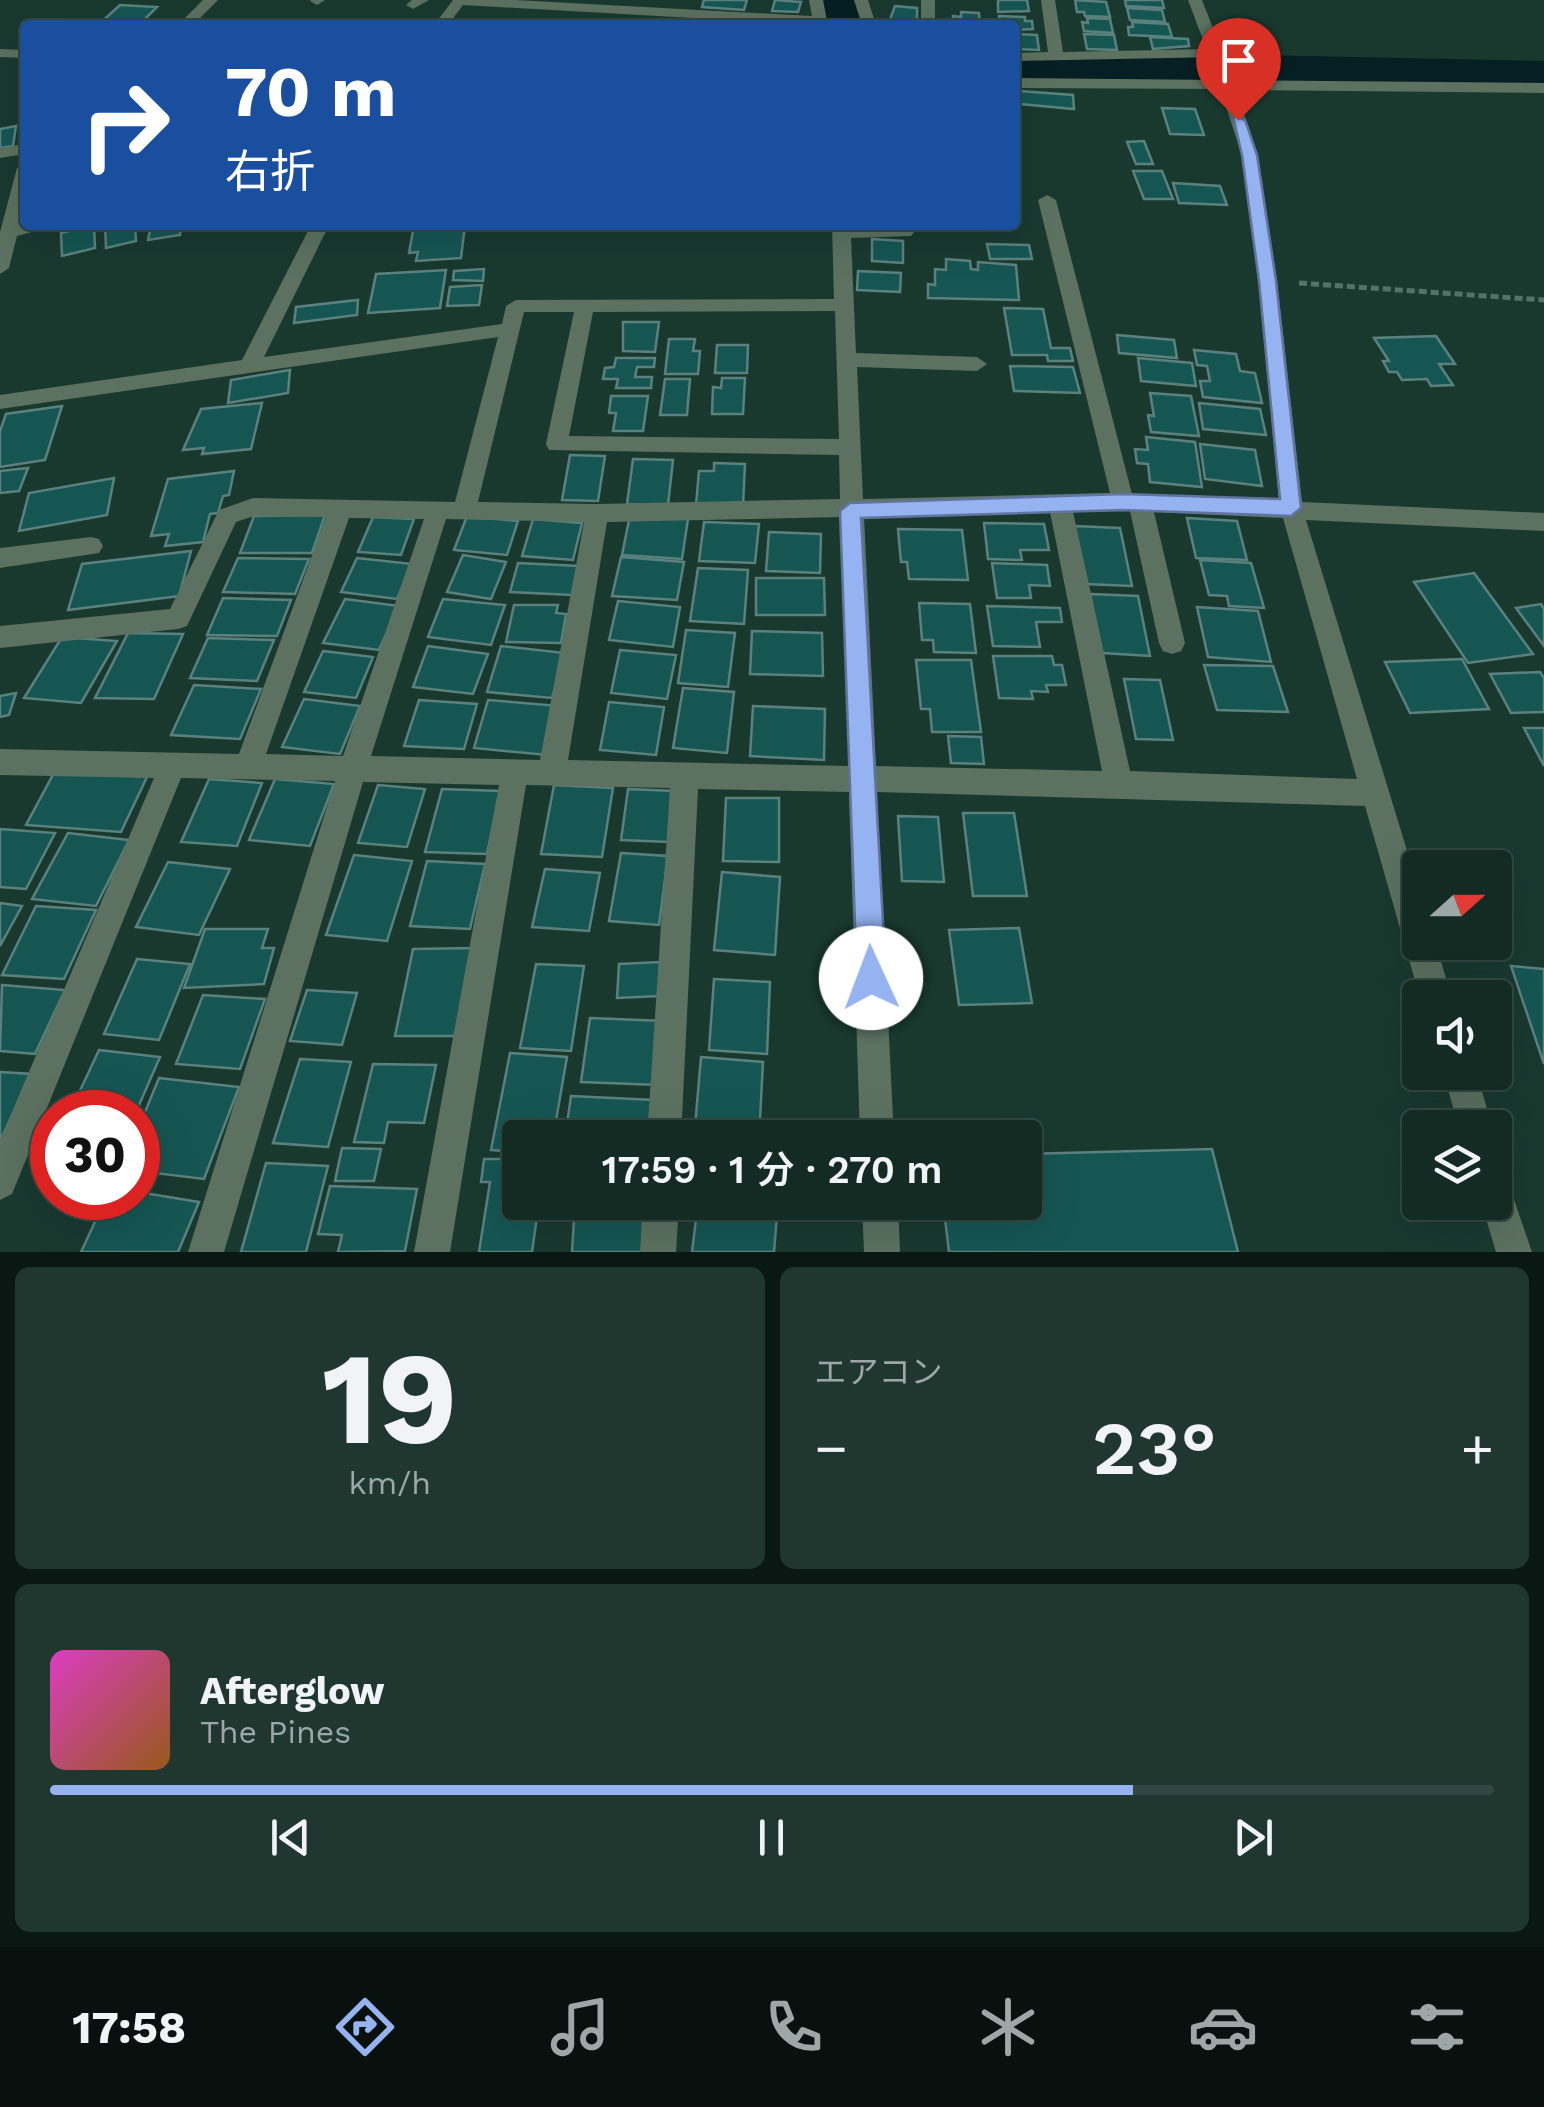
<!DOCTYPE html>
<html lang="ja">
<head>
<meta charset="utf-8">
<style>
	:root { --surface:#132b23; --page:#203730; --text:#f1f3f6; --muted:#9da7a6; --line:#324741; --accent:#95b2f1 }
	body { margin:0; font-family:"Work Sans","Noto Sans JP",sans-serif; background:var(--page); color:var(--text); height:100vh; display:flex; flex-direction:column; font-size:38px; white-space:nowrap }
	* { box-sizing:border-box; margin:0 }
	p { font-size:32px; color:var(--muted) }
	.icon { flex:none; width:55px; height:55px; fill:none; stroke:currentColor; stroke-width:2; stroke-linecap:round; stroke-linejoin:round }
	.map { position:relative; height:1252px; overflow:hidden }
	.side { display:flex; flex-direction:column; gap:15px; padding:15px; background:#0a1813; flex:1 }
	.side>* { flex:none }
	.hud { position:absolute; left:20px; top:20px; width:1000px; height:210px; border-radius:10px; box-shadow:0 10px 40px #0002,0 0 0 2px var(--line); background:#1a4fa0; color:#fff; overflow:hidden }
	.needle { width:65px; rotate:69deg }
	.buttons { position:absolute; left:1402px; top:850px; display:grid; gap:20px }
	.buttons a { display:grid; place-items:center; width:110px; height:110px; border-radius:10px; background:var(--surface); box-shadow:0 10px 40px #0002,0 0 0 2px var(--line); font-size:50px }
	.speed { position:absolute; left:30px; top:1090px; display:flex; gap:20px; font-size:50px; font-weight:700; text-align:center }
	.speed>* { display:grid; place-content:center; width:130px; height:130px; border-radius:50%; background:var(--surface); box-shadow:0 10px 40px #0002,0 0 0 2px var(--line); line-height:1 }
	.speed .limit { border:15px solid #d22; background:#fff; color:#111 }
	.pin { position:absolute; display:grid; place-items:center; width:85px; height:85px; color:#fff; margin:-102px -42px; border-radius:50% 50% 50% 0; rotate:-45deg; box-shadow:0 0 10px #0007 }
	.pin .icon { rotate:45deg }
	.me { position:absolute; width:110px; margin:-55px; rotate:358deg; stroke-linejoin:round; filter:drop-shadow(0 0 8px #0008) }
	.turn { display:flex; align-items:center; gap:35px; height:210px; padding:0 40px; font-size:45px }
	.turn .icon { width:130px; height:130px; stroke-width:2.5 }
	.turn b { display:block; font-size:70px; line-height:85px }
	.big { font-size:75px; font-weight:600; line-height:1.1 }
	.side .widget { flex:1; display:flex; flex-direction:column; justify-content:center; gap:15px; min-width:0; padding:0 35px; border-radius:15px; background:var(--page) }
	.side .dial { align-items:center; gap:0 }
	.dial b { font-size:130px; line-height:1 }
	.song { display:flex; align-items:center; gap:30px }
	.cover { width:120px; height:120px; border-radius:15px; background:linear-gradient(135deg,hsl(310 70% 55%),hsl(30 70% 35%)) }
	.played { height:10px; border-radius:5px; background:linear-gradient(90deg,var(--accent) 75%,var(--line) 75%) }
	.keys { display:flex; justify-content:space-around; direction:ltr }
	.heat { display:flex; justify-content:space-between; align-items:center; font-size:55px; direction:ltr }
	.side .tiles { flex:1; display:grid; gap:15px; grid-template-columns:1fr 1fr }
	.widget:last-child { grid-column:span 2 }
	.trip { position:absolute; left:502px; top:1120px; width:540px; height:100px; border-radius:10px; background:var(--surface); box-shadow:0 10px 40px #0002,0 0 0 2px var(--line); font-weight:600; line-height:100px; text-align:center }
	.menu { display:flex; height:160px; justify-content:space-around; align-items:center; background:#08110e; color:var(--muted) }
	.menu .icon { width:70px; height:70px }
	.menu .on { color:var(--accent) }
	.menu b { font-size:45px; color:var(--text) }
	.map>svg:first-child { display:block }
	.lines { fill:none; stroke-linecap:round; stroke-linejoin:round }
	.river { fill:#061f23; fill-rule:evenodd }
	.building { fill:#155653; stroke:#5b817e; stroke-width:2.5 }
	.path { stroke:#567168; stroke-width:5; stroke-dasharray:8 4; stroke-linecap:butt }
	.minor { fill:#5c7160; fill-rule:evenodd }
	.route { fill:#95b2f1; stroke:#61749d; stroke-width:2.5 }
</style>
</head>
<body>
<div class="map">
<svg width="1544" height="1252" viewBox="0 0 1544 1252">
	<rect width="100%" height="100%" fill="#19392f"/>
	<g class="lines">
		<g class="river">
			<polygon points="821,0 863,0 870,25 826,25"/>
			<polygon points="1217,54 1544,61 1544,89 1217,82 1015,85 1015,57"/>
		</g>
	</g>
	<g class="building">
		<polygon points="704,0 747,0 744,10 702,7"/>
		<polygon points="775,0 801,2 798,12 772,11"/>
		<polygon points="998,0 1027,0 1029,11 998,12"/>
		<polygon points="1075,0 1106,2 1110,17 1085,16 1084,12 1077,12"/>
		<polygon points="1125,0 1162,0 1164,8 1126,6"/>
		<polygon points="120,5 157,7 139,25 98,25"/>
		<polygon points="895,6 917,8 917,23 889,22"/>
		<polygon points="1127,8 1162,10 1165,22 1130,20"/>
		<polygon points="961,12 979,13 980,25 953,24 953,16 961,17"/>
		<polygon points="999,16 1025,17 1025,21 1032,21 1033,29 1015,30 1015,25 1000,25"/>
		<polygon points="1087,18 1110,19 1113,33 1084,31 1082,22 1088,23"/>
		<polygon points="1132,22 1168,24 1172,37 1129,35 1128,27 1133,27"/>
		<polygon points="1015,34 1037,35 1039,50 1015,49"/>
		<polygon points="1084,34 1114,35 1117,50 1087,49"/>
		<polygon points="1150,37 1188,39 1189,46 1153,49"/>
		<polygon points="1020,91 1073,95 1074,109 1020,104"/>
		<polygon points="1162,108 1195,109 1204,135 1170,134"/>
		<polygon points="16,126 13,146 0,148 0,129"/>
		<polygon points="1144,141 1153,164 1136,164 1127,142"/>
		<polygon points="1133,171 1162,171 1173,199 1144,199"/>
		<polygon points="1173,183 1220,186 1227,205 1179,203"/>
		<polygon points="94,225 95,248 62,256 61,233"/>
		<polygon points="105,225 135,225 136,241 106,248"/>
		<polygon points="151,225 181,225 180,235 148,240"/>
		<polygon points="414,225 465,225 461,258 416,261 418,252 409,253"/>
		<polygon points="872,239 903,241 903,263 872,261"/>
		<polygon points="987,244 1029,245 1032,259 990,259"/>
		<polygon points="946,259 970,261 971,269 978,270 978,262 1016,265 1019,300 928,298 928,284 935,285 935,269 946,270"/>
		<polygon points="484,269 483,281 453,280 454,271"/>
		<polygon points="446,270 440,308 368,313 376,274"/>
		<polygon points="858,271 901,273 900,292 857,290"/>
		<polygon points="482,285 479,305 447,306 450,287"/>
		<polygon points="358,300 357,315 294,323 296,307"/>
		<polygon points="1004,308 1043,309 1051,348 1070,348 1073,361 1048,361 1047,355 1012,355"/>
		<polygon points="623,322 659,322 655,352 623,351"/>
		<polygon points="1117,335 1174,340 1177,358 1119,353"/>
		<polygon points="1436,336 1455,364 1439,364 1453,385 1431,386 1427,379 1402,380 1397,372 1389,372 1383,361 1389,361 1374,338"/>
		<polygon points="669,339 695,339 693,351 700,351 698,374 665,374"/>
		<polygon points="717,345 748,345 747,373 715,373"/>
		<polygon points="1194,350 1236,354 1240,371 1255,373 1262,403 1203,397 1200,381 1210,381 1207,366 1197,365"/>
		<polygon points="616,358 655,358 654,367 637,367 635,377 652,377 651,388 616,388 618,379 603,379 605,368 614,367"/>
		<polygon points="1138,358 1192,363 1196,386 1141,381"/>
		<polygon points="1010,366 1073,367 1080,393 1014,391"/>
		<polygon points="290,370 288,393 228,403 231,380"/>
		<polygon points="722,378 745,378 743,414 712,414 713,387 721,388"/>
		<polygon points="665,379 690,379 687,415 660,415"/>
		<polygon points="1150,393 1191,396 1199,436 1151,432 1148,415 1154,416"/>
		<polygon points="611,396 648,396 643,431 613,431 616,413 609,413"/>
		<polygon points="262,403 251,449 202,454 204,448 183,450 201,409"/>
		<polygon points="1199,403 1260,409 1266,435 1203,429"/>
		<polygon points="62,406 45,460 0,467 0,431 6,414"/>
		<polygon points="1146,437 1195,442 1202,487 1150,482 1148,464 1137,463 1135,449 1148,450"/>
		<polygon points="1200,444 1255,450 1262,486 1205,479"/>
		<polygon points="570,455 605,456 598,501 562,500"/>
		<polygon points="633,459 673,460 668,505 627,504"/>
		<polygon points="714,463 745,464 743,506 696,505 699,471 714,471"/>
		<polygon points="28,468 19,491 0,493 0,471"/>
		<polygon points="234,471 229,495 223,496 218,513 210,514 203,542 165,546 169,534 151,536 168,479"/>
		<polygon points="114,478 107,515 19,531 29,493"/>
		<polygon points="325,515 312,553 240,553 254,516"/>
		<polygon points="630,515 688,519 682,559 622,555"/>
		<polygon points="467,516 518,521 507,555 454,550"/>
		<polygon points="373,517 414,519 401,555 358,552"/>
		<polygon points="1187,518 1237,521 1247,560 1196,558"/>
		<polygon points="533,519 582,523 573,560 522,556"/>
		<polygon points="704,522 759,524 755,563 699,561"/>
		<polygon points="984,523 1044,524 1049,550 1020,550 1022,560 988,559"/>
		<polygon points="1074,526 1120,528 1132,586 1085,584"/>
		<polygon points="898,529 962,530 968,580 909,579 907,562 901,562"/>
		<polygon points="769,532 821,534 820,573 766,571"/>
		<polygon points="191,551 179,596 68,610 82,564"/>
		<polygon points="463,555 506,562 491,599 447,592"/>
		<polygon points="621,557 684,562 677,600 612,596"/>
		<polygon points="238,558 309,559 295,594 223,592"/>
		<polygon points="357,558 412,564 397,599 341,592"/>
		<polygon points="1200,560 1251,563 1264,608 1229,606 1227,596 1209,595"/>
		<polygon points="518,563 579,566 572,595 510,592"/>
		<polygon points="992,563 1047,565 1050,586 1029,585 1031,598 997,598"/>
		<polygon points="698,568 748,570 744,624 690,621"/>
		<polygon points="1474,573 1533,654 1468,663 1414,582"/>
		<polygon points="756,578 824,578 825,615 756,615"/>
		<polygon points="1090,594 1138,596 1150,656 1102,653"/>
		<polygon points="223,598 291,600 277,636 207,635"/>
		<polygon points="345,599 399,606 379,650 323,643"/>
		<polygon points="443,599 505,605 491,645 428,637"/>
		<polygon points="618,601 680,607 673,647 609,640"/>
		<polygon points="919,603 970,604 976,653 934,652 933,640 922,640"/>
		<polygon points="1541,604 1544,609 1544,646 1516,608"/>
		<polygon points="514,605 558,605 556,613 566,614 561,643 506,642"/>
		<polygon points="987,606 1060,608 1062,622 1036,622 1040,647 993,646"/>
		<polygon points="1197,607 1258,611 1271,662 1208,657"/>
		<polygon points="686,630 735,633 728,687 678,683"/>
		<polygon points="752,631 822,633 823,676 750,674"/>
		<polygon points="128,633 183,634 154,699 95,698"/>
		<polygon points="62,637 117,641 81,703 24,698"/>
		<polygon points="208,638 274,640 257,681 190,678"/>
		<polygon points="428,646 488,654 473,694 413,687"/>
		<polygon points="501,646 565,653 552,698 487,692"/>
		<polygon points="620,650 676,655 667,699 611,693"/>
		<polygon points="323,651 373,657 356,698 304,692"/>
		<polygon points="993,656 1052,656 1054,665 1062,665 1066,685 1046,685 1048,692 1031,691 1033,699 999,698"/>
		<polygon points="1462,659 1489,709 1410,713 1385,662"/>
		<polygon points="916,660 971,660 981,732 932,732 930,709 921,709"/>
		<polygon points="1204,665 1273,666 1288,712 1217,710"/>
		<polygon points="1540,672 1544,678 1544,712 1511,713 1490,674"/>
		<polygon points="1124,679 1160,680 1173,740 1136,739"/>
		<polygon points="194,685 261,689 240,739 171,735"/>
		<polygon points="683,688 734,692 727,753 673,748"/>
		<polygon points="16,693 9,715 0,717 0,696"/>
		<polygon points="304,699 360,706 340,754 282,747"/>
		<polygon points="419,700 477,704 464,749 404,746"/>
		<polygon points="488,700 560,706 547,755 474,748"/>
		<polygon points="609,702 664,707 656,755 600,750"/>
		<polygon points="753,706 825,709 824,760 750,756"/>
		<polygon points="1524,728 1544,728 1544,766"/>
		<polygon points="948,736 981,737 984,764 951,763"/>
		<polygon points="55,771 147,777 121,832 26,825"/>
		<polygon points="209,779 262,783 237,846 181,842"/>
		<polygon points="275,779 334,784 310,846 249,840"/>
		<polygon points="378,785 425,789 407,847 358,843"/>
		<polygon points="554,785 613,788 602,857 541,854"/>
		<polygon points="442,789 500,791 487,854 425,852"/>
		<polygon points="628,789 674,791 669,842 621,840"/>
		<polygon points="726,798 779,798 779,862 723,861"/>
		<polygon points="963,813 1014,813 1027,896 973,896"/>
		<polygon points="898,816 938,817 944,882 902,881"/>
		<polygon points="0,829 55,833 26,889 0,887"/>
		<polygon points="68,833 129,840 96,906 32,899"/>
		<polygon points="621,853 668,856 659,925 609,921"/>
		<polygon points="354,855 412,861 387,941 326,935"/>
		<polygon points="427,861 485,864 470,929 410,926"/>
		<polygon points="168,862 230,869 199,935 136,927"/>
		<polygon points="545,869 600,873 589,931 532,927"/>
		<polygon points="722,872 780,877 775,955 714,950"/>
		<polygon points="0,903 22,906 0,946"/>
		<polygon points="36,906 96,910 64,979 2,975"/>
		<polygon points="1019,928 1032,1003 959,1005 949,930"/>
		<polygon points="205,929 268,929 262,948 274,948 264,984 184,988"/>
		<polygon points="474,948 460,1036 395,1036 413,949"/>
		<polygon points="137,959 190,964 159,1040 104,1034"/>
		<polygon points="660,962 659,996 617,998 619,964"/>
		<polygon points="536,964 584,966 571,1051 520,1048"/>
		<polygon points="1511,966 1544,969 1544,1064"/>
		<polygon points="714,979 770,982 767,1054 709,1050"/>
		<polygon points="2,985 65,990 35,1054 0,1051"/>
		<polygon points="307,990 357,993 342,1045 290,1041"/>
		<polygon points="203,995 265,999 240,1069 176,1064"/>
		<polygon points="590,1018 664,1021 658,1085 581,1082"/>
		<polygon points="99,1050 160,1057 136,1112 70,1112"/>
		<polygon points="510,1053 567,1057 553,1138 520,1138 520,1152 491,1150"/>
		<polygon points="701,1057 763,1062 759,1138 694,1138"/>
		<polygon points="300,1059 351,1062 328,1147 273,1143"/>
		<polygon points="373,1064 436,1065 424,1123 388,1122 384,1143 354,1142"/>
		<polygon points="0,1072 32,1074 0,1141"/>
		<polygon points="159,1078 239,1087 204,1179 138,1171 138,1129"/>
		<polygon points="571,1096 654,1100 651,1138 565,1138"/>
		<polygon points="342,1148 381,1149 374,1181 335,1181"/>
		<polygon points="1212,1149 1238,1252 949,1252 943,1202 1025,1202 1025,1154"/>
		<polygon points="484,1159 520,1159 520,1202 539,1202 532,1252 479,1252 490,1182 481,1182"/>
		<polygon points="266,1163 328,1166 306,1252 241,1252"/>
		<polygon points="330,1186 417,1189 405,1251 338,1252 342,1235 318,1234"/>
		<polygon points="138,1192 199,1202 178,1252 81,1252 106,1198 138,1198"/>
		<polygon points="575,1202 648,1202 646,1252 572,1252"/>
		<polygon points="698,1202 778,1202 774,1252 692,1252"/>
	</g>
	<g class="lines">
		<polyline class="path" points="1299,283 1544,300"/>
		<g class="minor">
			<polygon points="203,0 218,0 193,25 178,25"/>
			<polygon points="325,0 317,5 310,1 311,0"/>
			<polygon points="412,0 429,0 413,9 406,5"/>
			<polygon points="515,0 812,16 809,0 823,0 827,21 816,25 463,5 448,25 434,25 453,0"/>
			<polygon points="854,0 868,0 876,25 862,25"/>
			<rect x="921" y="0" width="14" height="25"/>
			<polygon points="1041,0 1055,0 1063,52 1211,49 1202,37 1188,0 1202,0 1216,36 1235,60 1228,64 1218,57 1015,61 1015,53 1048,52"/>
			<polygon points="0,49 25,50 25,58 0,57"/>
			<path d="M1015,78L1544,83V93L1236,90L1258,155L1277,281L1302,502L1544,513V531L1306,520L1420,893V942H1435L1452,998H1420L1365,806L877,792L894,1138H860L849,792L698,789L681,1138H647L670,788L526,785L450,1252H414L499,785L363,782L224,1252H188L335,781L181,778L12,1194L0,1200V1140L154,778L0,775V749L239,754L326,517L254,516L236,522L187,626L178,629L0,648V626L170,609L219,510L253,498L455,502L498,337L0,409V395L242,360L311,225H329L264,357L502,324L506,306L516,300L834,299L832,225L905,227L914,232L911,236L851,238L856,353L977,357L987,364L977,371L857,367L863,499L1110,493L1038,200L1047,195L1056,200L1132,494L1279,501L1259,281L1242,155L1220,89L1015,88ZM835,311L839,439L569,436L593,312ZM524,312H574L546,444L549,450L839,455L840,499L597,504L478,502ZM1130,511L1159,643L1163,651L1172,654L1181,651L1185,643L1154,512L1283,518L1357,779L1130,771L1073,512ZM1050,512L1102,771L876,766L864,516ZM841,517L849,766L568,760L607,522ZM349,518L424,519L343,756L266,754ZM446,519L584,522L540,760L371,756Z"/>
			<polygon points="25,144 25,154 0,158 0,148"/>
			<polygon points="25,163 25,203 20,225 57,225 17,236 9,268 0,274 0,232 17,168"/>
			<polygon points="91,537 99,539 103,546 99,553 0,568 0,548"/>
			<polygon points="1443,1072 1476,1072 1493,1128 1459,1128"/>
			<polygon points="1495,1173 1507,1179 1532,1252 1496,1252 1481,1202 1495,1202"/>
			<polygon points="643,1202 679,1202 676,1252 640,1252"/>
			<polygon points="862,1202 898,1202 900,1252 864,1252"/>
		</g>
	</g>
	<polygon class="route" points="1233,116 1245,120 1257,155 1276,281 1301,508 1291,516 1123,510 861,518 886,978 881,988 871,992 861,988 857,978 840,511 850,503 1123,494 1280,499 1259,281 1242,155"/>
</svg>
<div class="buttons">
<a><svg class="needle" viewBox="-14 -14 28 28"><path d="M0-13l5 13h-10z" fill="#e53935"/><path d="M0 13l5-13h-10z" fill="#9da7a6"/></svg></a>
<a><svg class="icon" aria-label="sound" viewBox="0 0 24 24"><path d="M4 9h4l5-4v14l-5-4H4zM17 9q2 3 0 6"/></svg></a>
<a><svg class="icon" aria-label="layers" viewBox="0 0 24 24"><path d="M12 4l9 5-9 5-9-5zM3 14l9 5 9-5"/></svg></a>
</div>
<div class="speed"><div class="limit">30</div></div>
<div class="pin" style="left:1238px;top:120px;background:#d93025"><svg class="icon" aria-label="arrive" viewBox="0 0 24 24"><path d="M6 21V4h12l-3 4 3 4H6"/></svg></div>
<svg class="me" style="left:871px;top:978px" viewBox="-20 -20 40 40"><circle r="19" fill="#fff"/><path d="M0-13L10 11 0 6-10 11z" fill="#95b2f1"/></svg>
<div class="trip">17:59 · 1 分 · 270 m</div>
<div class="hud">
<div class="turn"><svg class="icon" aria-label="right" viewBox="0 0 24 24"><path d="M7 20v-9h11M14 6l5 5-5 5"/></svg><div><b>70 m</b>右折</div></div>
</div>
</div>
<section class="side">
<div class="tiles">
<div class="widget dial"><b>19</b><p>km/h</p></div>
<div class="widget"><p>エアコン</p>
<div class="heat"><a>−</a><b class="big">23°</b><a>+</a></div>
</div>
<div class="widget">
<div class="song"><i class="cover"></i><div><b>Afterglow</b><p>The Pines</p></div></div>
<div class="played"></div>
<div class="keys"><svg class="icon" aria-label="previous" viewBox="0 0 24 24"><path d="M18 5L8 12l10 7zM5 5v14"/></svg><svg class="icon" aria-label="pause" viewBox="0 0 24 24"><path d="M8 5v14M16 5v14"/></svg><svg class="icon" aria-label="next" viewBox="0 0 24 24"><path d="M6 5l10 7-10 7zM19 5v14"/></svg></div>
</div>
</div>
</section>
<nav class="menu">
<b>17:58</b>
<svg class="icon on" aria-label="directions" viewBox="0 0 24 24"><path d="M12 3l9 9-9 9-9-9zM9 14v-3h6M13 9l2 2-2 2"/></svg>
<svg class="icon" aria-label="music" viewBox="0 0 24 24"><path d="M9 18V5l10-2v13"/><circle cx="6" cy="18" r="3"/><circle cx="16" cy="16" r="3"/></svg>
<svg class="icon" aria-label="phone" viewBox="0 0 24 24"><path d="M5 4h4l2 5-3 2q2 4 5 5l2-3 5 2v4C11 20 4 13 5 4z"/></svg>
<svg class="icon" aria-label="climate" viewBox="0 0 24 24"><path d="M12 3v18M4 7l16 10M4 17L20 7"/></svg>
<svg class="icon" aria-label="car" viewBox="0 0 24 24"><path d="M5 17H2v-5l4-1 3-4h7l3 4 3 1v5h-3M9 17h6M6 11h13"/><circle cx="7" cy="17" r="2"/><circle cx="17" cy="17" r="2"/></svg>
<svg class="icon" aria-label="filters" viewBox="0 0 24 24"><path d="M4 7h16M4 17h16"/><circle cx="9" cy="7" r="2"/><circle cx="15" cy="17" r="2"/></svg>
</nav>
</body>
</html>
